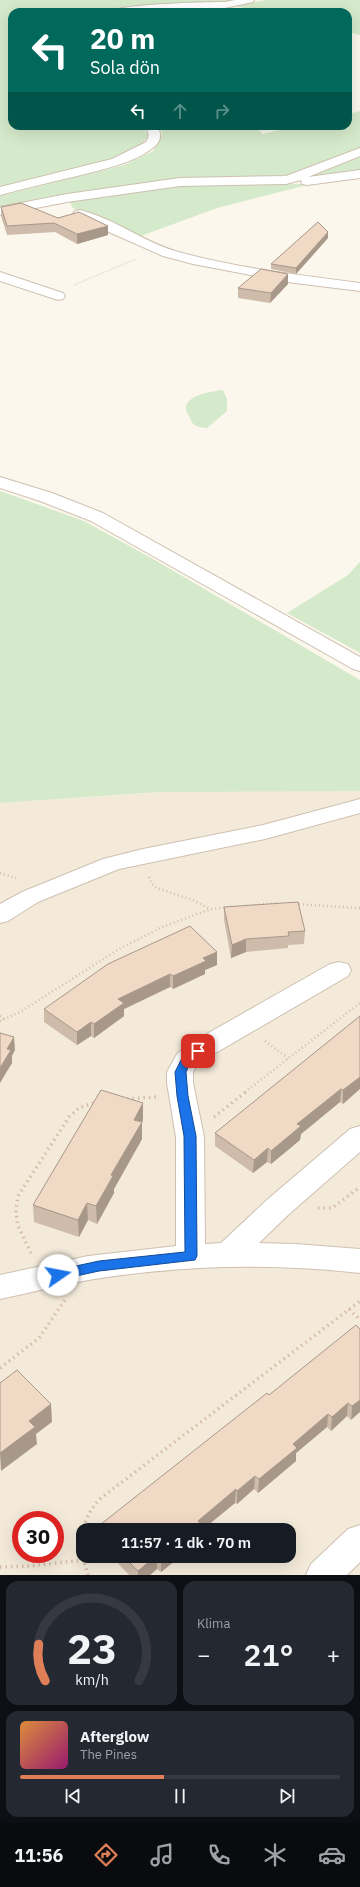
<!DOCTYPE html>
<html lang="tr">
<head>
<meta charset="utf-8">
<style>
	:root { --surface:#171b24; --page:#242831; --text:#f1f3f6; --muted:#9ea1a6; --line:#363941; --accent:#df7f58 }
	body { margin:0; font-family:"IBM Plex Sans",sans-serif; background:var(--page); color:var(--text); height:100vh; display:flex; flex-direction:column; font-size:15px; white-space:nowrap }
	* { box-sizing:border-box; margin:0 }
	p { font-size:13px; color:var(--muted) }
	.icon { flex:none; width:22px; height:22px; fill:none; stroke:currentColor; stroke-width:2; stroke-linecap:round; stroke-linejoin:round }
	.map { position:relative; height:1575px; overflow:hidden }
	.sheet { display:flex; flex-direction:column; gap:6px; padding:6px; background:#0d0f14; flex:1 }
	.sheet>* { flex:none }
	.hud { position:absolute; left:8px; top:8px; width:344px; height:122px; border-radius:12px; box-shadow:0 4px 16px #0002; background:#00695c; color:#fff; overflow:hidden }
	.speed { position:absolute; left:12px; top:1511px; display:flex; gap:8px; font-size:20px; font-weight:700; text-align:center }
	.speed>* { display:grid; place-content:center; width:52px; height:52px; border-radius:50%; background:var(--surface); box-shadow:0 4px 16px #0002; line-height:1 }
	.speed .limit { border:6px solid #d22; background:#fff; color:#111 }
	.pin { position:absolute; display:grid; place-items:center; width:34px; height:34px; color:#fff; margin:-17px; border-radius:8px; box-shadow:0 2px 6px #0006 }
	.me { position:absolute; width:44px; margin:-22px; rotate:78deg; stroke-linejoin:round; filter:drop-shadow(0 0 3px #0008) }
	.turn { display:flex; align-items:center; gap:14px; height:84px; padding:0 16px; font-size:18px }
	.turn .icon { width:52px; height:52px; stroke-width:2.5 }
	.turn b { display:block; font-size:28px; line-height:34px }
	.lanes { display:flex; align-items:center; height:38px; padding:0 16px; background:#0003; justify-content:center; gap:20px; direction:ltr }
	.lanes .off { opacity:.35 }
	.big { font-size:30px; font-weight:600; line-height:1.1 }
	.sheet .widget { flex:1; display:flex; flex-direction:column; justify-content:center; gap:6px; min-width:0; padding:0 14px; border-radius:12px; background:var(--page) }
	.sheet .dial { align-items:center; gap:0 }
	.dial svg { height:104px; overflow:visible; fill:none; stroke:var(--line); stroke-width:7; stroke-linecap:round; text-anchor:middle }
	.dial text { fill:var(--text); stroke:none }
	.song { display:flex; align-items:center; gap:12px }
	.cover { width:48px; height:48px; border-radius:6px; background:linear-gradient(135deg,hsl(30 70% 55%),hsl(320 70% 35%)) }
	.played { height:4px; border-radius:2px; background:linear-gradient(90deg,var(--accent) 45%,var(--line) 45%) }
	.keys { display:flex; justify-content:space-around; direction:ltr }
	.heat { display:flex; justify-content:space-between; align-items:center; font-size:22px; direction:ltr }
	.sheet .tiles { flex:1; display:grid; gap:6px; grid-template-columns:1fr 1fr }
	.widget:last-child { grid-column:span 2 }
	.trip { position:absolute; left:76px; top:1523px; width:220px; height:40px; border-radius:12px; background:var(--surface); box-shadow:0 4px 16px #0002; font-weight:600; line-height:40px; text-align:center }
	.dock { display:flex; height:64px; justify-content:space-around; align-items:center; background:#090b0e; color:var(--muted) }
	.dock .icon { width:28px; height:28px }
	.dock .selected { color:var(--accent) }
	.dock b { font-size:18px; color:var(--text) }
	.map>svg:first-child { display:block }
	.residential { fill:#f3eada; fill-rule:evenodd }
	.green { fill:#d5eaca }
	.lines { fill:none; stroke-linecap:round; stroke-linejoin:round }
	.minor-casing { stroke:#cec0b1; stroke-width:2 }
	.path-far2 { stroke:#d6bca7; stroke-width:1.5; stroke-dasharray:0.5 1.5; stroke-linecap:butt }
	.path-far1 { stroke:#d6bca7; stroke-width:2.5; stroke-dasharray:1 3; stroke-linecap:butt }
	.path { stroke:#d6bca7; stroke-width:3.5; stroke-dasharray:1.5 4; stroke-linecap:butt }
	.minor { fill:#fff; fill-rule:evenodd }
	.wall { fill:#cebba9 }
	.shaded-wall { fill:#a8988a }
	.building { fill:#f0d9c5; stroke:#a8988a }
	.route { fill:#1a73e8; stroke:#114b97 }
</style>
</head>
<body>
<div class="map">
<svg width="360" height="1575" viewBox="0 0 360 1575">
	<rect width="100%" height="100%" fill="#fcf7ec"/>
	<path class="residential" d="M360,779V1575H0V803ZM21,1520H55V1554H21ZM83,1530H289V1556H83Z"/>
	<g class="green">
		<path d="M0,0H238L220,3L189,12H12V126H142L149,136C132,160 84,166 57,172C38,177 19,183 0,188Z"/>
		<polygon points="266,0 360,0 360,35 348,32 348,12 262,12 235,6"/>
		<path d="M360,111V148C333,159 304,174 275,177C246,181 215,175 185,178L46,197L0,207V196L124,165L153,151L162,135L160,126H254L263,134L296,126H348V114Z"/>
		<polygon points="360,155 360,171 325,177 306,177"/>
		<polygon points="222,183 277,185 315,183 217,208 141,236 78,211 72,207 70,202 155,187"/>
		<path d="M223,390L227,399V411L207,428C198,427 193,427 190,418C189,415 186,412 186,409C185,395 213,391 223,390Z"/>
		<polygon points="0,491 84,521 153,559 360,680 360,791 160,792 0,803"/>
		<polygon points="360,562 360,653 287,613 348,575"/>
	</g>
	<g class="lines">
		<g class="minor-casing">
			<g id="minor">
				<path d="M235,0H254L253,2L211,11L206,9L111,12C118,4 209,2 225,2Z"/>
				<path d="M145,126H157C162,133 161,142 154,147C133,164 103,169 77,176C51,182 26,188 0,195V187L112,159L146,142C150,136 149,132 145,126Z"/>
				<polygon points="360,148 360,156 308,177 360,170 360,178 307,185 302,184 301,180 286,184 180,186 67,202 0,215 0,207 67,194 180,178 286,176"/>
				<path d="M80,210C113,218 142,241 175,251C235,268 298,275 360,283V291L287,282L193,264L163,256L75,217L73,214L75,211Z"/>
				<polygon points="0,272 63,293 65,296 63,299 58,300 0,281"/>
				<polygon points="0,477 52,493 103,513 360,657 360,671 353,669 91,521 40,501 0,488"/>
				<polygon points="360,799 360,813 265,839 119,869 38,902 8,921 0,923 0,904 22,892 103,859 143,849 263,825"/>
				<path d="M339,962L348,964L351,970L348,976L207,1058L196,1067L193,1072V1083L204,1137L205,1244L221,1243L268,1199L350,1129L360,1126V1152L288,1215L259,1243L295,1244L360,1249V1273C273,1263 187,1265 101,1278C67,1283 34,1292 0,1299V1275L88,1256L176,1246V1137L167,1083V1072L177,1054L189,1044L330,964Z"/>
				<polygon points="360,1525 360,1562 347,1575 306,1575 311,1564 348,1529"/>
			</g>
		</g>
		<polyline class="path-far2" points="74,285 136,259"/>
		<g class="path-far1">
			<polyline points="0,873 16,878"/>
			<polyline points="149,877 152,884 157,888 193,900 210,909"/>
			<polyline points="295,904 360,908"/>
			<polyline points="0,1016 5,1020"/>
			<polyline points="0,1021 20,1012 121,948 162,927 211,909 278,903"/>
			<polyline points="265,1041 288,1058"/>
			<polyline points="245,1092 360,1003"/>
		</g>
		<g class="path">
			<polyline points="127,1099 156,1097"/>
			<polyline points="214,1117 247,1091"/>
			<polyline points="318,1208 332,1208 360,1187"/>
			<polyline points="31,1253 18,1226 16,1212 18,1196 69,1117 79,1108 96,1102"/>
			<polyline points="349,1309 360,1320"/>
			<polyline points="0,1368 39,1338 65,1300"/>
			<path d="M83,1555C81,1532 84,1515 101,1498L360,1301"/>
			<polyline points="83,1558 88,1575"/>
			<polyline points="0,1567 30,1566 83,1560"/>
		</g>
		<use href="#minor" class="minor"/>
	</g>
	<g class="wall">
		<polygon points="1,207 58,218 108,235 77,244 55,232 7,235 1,216"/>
		<polygon points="328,238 296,274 271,269 271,264"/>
		<polygon points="288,284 270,303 238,298 238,288"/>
		<polygon points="224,907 305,931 304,944 288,945 288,948 246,952 231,958 224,920"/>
		<polygon points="217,952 217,965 205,970 205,974 173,989 170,987 124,1009 124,1016 94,1038 91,1036 77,1045 44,1022 44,1009"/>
		<polygon points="360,1016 343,1104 340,1102 301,1134 300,1140 271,1164 267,1162 253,1173 215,1146 215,1133"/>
		<polygon points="143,1120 142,1123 142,1139 114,1189 114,1193 97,1224 88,1220 79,1237 34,1222 33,1205"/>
		<polygon points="360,1329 351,1420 347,1416 331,1431 327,1427 296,1453 296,1461 258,1493 254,1489 237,1504 235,1503 202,1530 96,1530 96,1528 269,1395"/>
		<polygon points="111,1556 181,1556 161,1572 157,1569 150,1575 129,1575"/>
	</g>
	<g class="shaded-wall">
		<polygon points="108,226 108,235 77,244 77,234"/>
		<polygon points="328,232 328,238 296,274 296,268"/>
		<polygon points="288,274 288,284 270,303 271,293"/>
		<polygon points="246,939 246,952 231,958 232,945"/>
		<polygon points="217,952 217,965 205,970 205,974 173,989 173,976 203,958"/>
		<polygon points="170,974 170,987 124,1009 124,1016 94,1038 94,1024 118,999"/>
		<polygon points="91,1022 91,1036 77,1045 77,1032"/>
		<polygon points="14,1037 15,1050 12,1056 12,1063 0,1083 0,1068 7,1049"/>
		<polygon points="360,1077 360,1089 343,1104 343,1090"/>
		<polygon points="341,1089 340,1102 301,1134 300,1140 271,1164 271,1151 297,1124"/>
		<polygon points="143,1103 143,1120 142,1123 142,1139 114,1189 114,1193 97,1224 96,1206 111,1175 134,1120"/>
		<polygon points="268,1148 267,1162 253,1173 254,1160"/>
		<polygon points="87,1203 88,1220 79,1237 78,1220"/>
		<polygon points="360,1400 360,1412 351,1420 352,1406"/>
		<polygon points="348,1403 347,1416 331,1431 332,1417"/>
		<polygon points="51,1404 52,1422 36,1434 37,1444 1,1471 0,1453 29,1421"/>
		<polygon points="328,1414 327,1427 296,1453 296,1461 258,1493 259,1479 293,1444"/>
		<polygon points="255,1476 254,1489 237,1504 237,1491"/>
		<polygon points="236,1489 235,1503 202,1530 196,1530 198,1521"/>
		<polygon points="156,1556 157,1556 157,1569 150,1575 138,1575 138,1571"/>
		<polygon points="165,1556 181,1556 161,1572 161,1559"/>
	</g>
	<g class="building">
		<polygon points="21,203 58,218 79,212 108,226 77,234 54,223 7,226 1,207"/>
		<polygon points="318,222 328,232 296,268 271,264"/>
		<polygon points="261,269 288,274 271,293 238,288"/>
		<polygon points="298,902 305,931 288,932 289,936 246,939 232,945 224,907"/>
		<polygon points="190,926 217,952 203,958 206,961 173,976 170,974 118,999 124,1003 94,1024 91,1022 77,1032 44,1009 108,964"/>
		<polygon points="360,1016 360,1077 343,1090 341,1089 297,1124 301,1126 271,1151 268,1148 254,1160 215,1133"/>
		<polygon points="0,1033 14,1037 7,1049 11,1050 0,1068"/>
		<polygon points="101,1090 143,1103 134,1120 142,1122 111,1175 113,1176 96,1206 87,1203 78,1220 33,1205"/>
		<polygon points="356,1325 360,1329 360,1400 352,1406 348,1403 332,1417 328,1414 293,1444 297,1448 259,1479 255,1476 237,1491 236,1489 198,1521 202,1525 196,1530 98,1530 96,1528 267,1393 269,1395"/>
		<polygon points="17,1370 51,1404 29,1421 35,1427 0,1453 0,1383"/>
		<polygon points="123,1556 156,1556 138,1571"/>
		<polygon points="158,1556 165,1556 161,1559"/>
	</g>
	<polygon class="route" points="198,1048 203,1051 190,1063 186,1072 188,1096 196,1136 197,1256 195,1260 99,1271 58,1280 53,1278 51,1275 53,1271 99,1261 185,1252 184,1136 177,1096 175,1072 182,1058"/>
</svg>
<div class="speed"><div class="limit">30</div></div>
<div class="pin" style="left:198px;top:1051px;background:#d93025"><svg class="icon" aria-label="arrive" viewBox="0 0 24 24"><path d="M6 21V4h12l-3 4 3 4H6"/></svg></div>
<svg class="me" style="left:58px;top:1275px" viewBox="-20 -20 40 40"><circle r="19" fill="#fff"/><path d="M0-13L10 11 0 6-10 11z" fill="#1a73e8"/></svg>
<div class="trip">11:57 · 1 dk · 70 m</div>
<div class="hud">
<div class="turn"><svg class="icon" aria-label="left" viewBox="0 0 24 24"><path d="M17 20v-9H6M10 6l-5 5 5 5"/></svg><div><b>20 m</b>Sola dön</div></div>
<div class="lanes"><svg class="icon" aria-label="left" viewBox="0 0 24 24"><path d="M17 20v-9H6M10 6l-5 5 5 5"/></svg><svg class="icon off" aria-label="ahead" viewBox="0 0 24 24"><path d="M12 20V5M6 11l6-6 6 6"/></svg><svg class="icon off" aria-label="right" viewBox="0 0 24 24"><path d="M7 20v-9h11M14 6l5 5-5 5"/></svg></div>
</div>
</div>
<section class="sheet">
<div class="tiles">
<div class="widget dial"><svg viewBox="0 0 100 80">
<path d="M14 69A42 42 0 1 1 86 69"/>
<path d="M14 69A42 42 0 0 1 9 41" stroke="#df7f58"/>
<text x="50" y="56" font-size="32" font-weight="700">23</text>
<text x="50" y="72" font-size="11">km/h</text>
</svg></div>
<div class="widget"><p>Klima</p>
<div class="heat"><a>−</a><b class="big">21°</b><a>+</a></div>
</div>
<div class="widget">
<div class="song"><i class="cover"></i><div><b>Afterglow</b><p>The Pines</p></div></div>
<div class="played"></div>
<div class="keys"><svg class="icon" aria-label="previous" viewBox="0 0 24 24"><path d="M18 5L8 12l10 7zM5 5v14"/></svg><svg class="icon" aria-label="pause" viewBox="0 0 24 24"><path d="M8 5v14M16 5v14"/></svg><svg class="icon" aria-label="next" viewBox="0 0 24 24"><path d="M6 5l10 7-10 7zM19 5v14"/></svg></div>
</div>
</div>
</section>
<nav class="dock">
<b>11:56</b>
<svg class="icon selected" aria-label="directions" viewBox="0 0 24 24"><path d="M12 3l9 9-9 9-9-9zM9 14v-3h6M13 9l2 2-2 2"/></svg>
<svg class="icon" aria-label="music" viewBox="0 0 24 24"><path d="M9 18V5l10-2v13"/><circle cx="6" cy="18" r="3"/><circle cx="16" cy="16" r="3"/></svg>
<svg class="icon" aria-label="phone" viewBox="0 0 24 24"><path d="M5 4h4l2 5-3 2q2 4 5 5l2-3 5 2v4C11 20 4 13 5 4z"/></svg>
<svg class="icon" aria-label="climate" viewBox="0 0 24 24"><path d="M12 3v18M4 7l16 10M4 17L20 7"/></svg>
<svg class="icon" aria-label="car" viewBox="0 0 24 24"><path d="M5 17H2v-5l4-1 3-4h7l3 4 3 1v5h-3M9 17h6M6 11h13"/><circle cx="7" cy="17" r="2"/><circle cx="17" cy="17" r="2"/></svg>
</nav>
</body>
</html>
